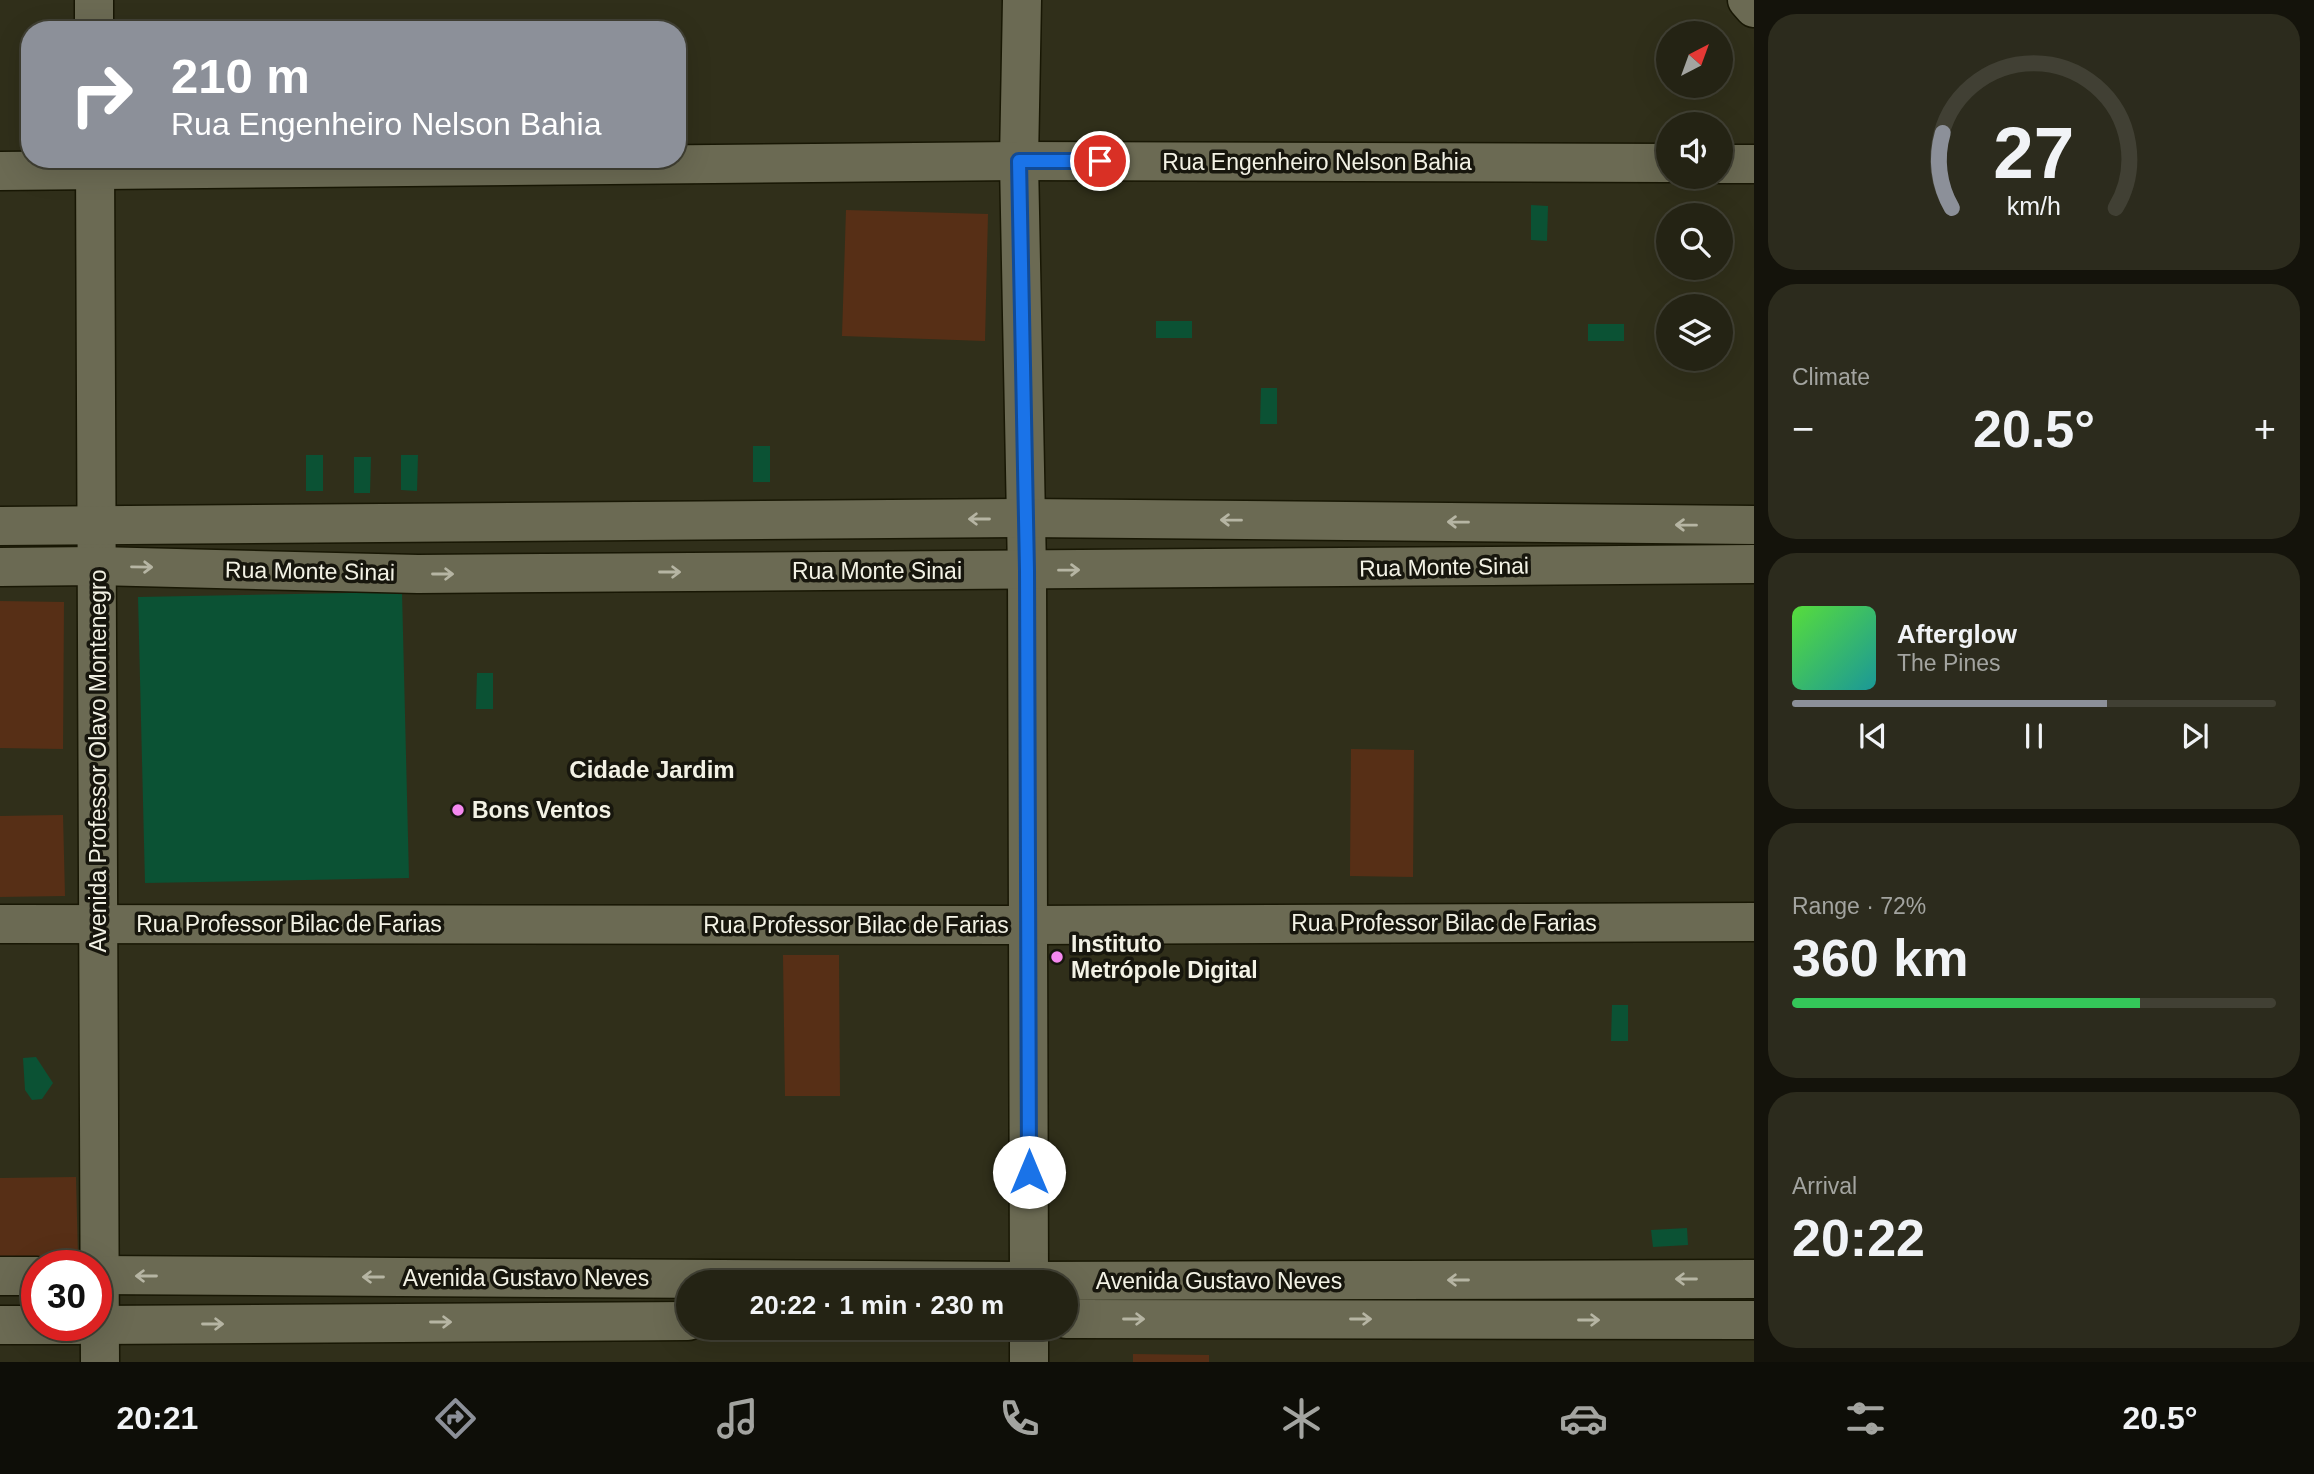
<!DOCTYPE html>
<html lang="en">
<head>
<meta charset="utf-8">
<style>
	:root { --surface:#242314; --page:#2c2b1d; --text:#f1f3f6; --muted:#a3a4a0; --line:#414034; --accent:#8c9099 }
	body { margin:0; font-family:Helvetica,sans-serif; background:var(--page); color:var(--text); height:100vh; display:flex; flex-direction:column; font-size:26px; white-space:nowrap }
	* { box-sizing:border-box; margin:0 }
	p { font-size:23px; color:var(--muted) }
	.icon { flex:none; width:38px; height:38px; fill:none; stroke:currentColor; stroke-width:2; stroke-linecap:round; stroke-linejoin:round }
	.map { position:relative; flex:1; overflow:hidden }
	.side { display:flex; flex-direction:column; gap:14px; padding:14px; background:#14130b; width:560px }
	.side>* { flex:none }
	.banner { position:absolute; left:21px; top:21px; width:665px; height:147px; border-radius:28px; box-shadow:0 7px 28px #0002,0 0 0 2px var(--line); background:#8c9099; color:#fff; overflow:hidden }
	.needle { width:46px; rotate:41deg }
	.fabs { position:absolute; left:1656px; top:21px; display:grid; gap:14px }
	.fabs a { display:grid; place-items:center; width:77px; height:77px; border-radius:50%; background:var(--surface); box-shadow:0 7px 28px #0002,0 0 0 2px var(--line); font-size:35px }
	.speed { position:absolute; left:21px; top:1250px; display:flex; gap:14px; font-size:35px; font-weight:700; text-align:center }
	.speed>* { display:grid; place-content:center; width:91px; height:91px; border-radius:50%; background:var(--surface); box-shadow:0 7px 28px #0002,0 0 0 2px var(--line); line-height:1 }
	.speed .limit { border:10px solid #d22; background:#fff; color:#111 }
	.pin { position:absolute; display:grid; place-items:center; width:60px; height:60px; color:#fff; margin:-30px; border:4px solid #fff; border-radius:50%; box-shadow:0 2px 7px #0007 }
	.me { position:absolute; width:77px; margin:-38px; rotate:0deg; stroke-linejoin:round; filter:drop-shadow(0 0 5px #0008) }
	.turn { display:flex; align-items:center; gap:24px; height:147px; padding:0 35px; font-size:32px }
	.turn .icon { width:91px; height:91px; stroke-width:2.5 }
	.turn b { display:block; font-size:49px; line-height:60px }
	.big { font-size:52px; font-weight:800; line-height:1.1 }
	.side .tile { flex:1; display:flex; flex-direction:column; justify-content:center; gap:10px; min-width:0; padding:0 24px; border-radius:28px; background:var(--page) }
	.side .dial { align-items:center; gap:0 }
	.dial svg { height:182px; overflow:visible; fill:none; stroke:var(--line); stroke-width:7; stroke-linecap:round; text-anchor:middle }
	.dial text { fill:var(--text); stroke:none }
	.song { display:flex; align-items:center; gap:21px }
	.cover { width:84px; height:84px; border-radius:10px; background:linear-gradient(135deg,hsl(110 70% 55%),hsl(180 70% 35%)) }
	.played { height:7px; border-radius:4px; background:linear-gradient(90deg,var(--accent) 65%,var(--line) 65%) }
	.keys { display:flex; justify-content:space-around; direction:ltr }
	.heat { display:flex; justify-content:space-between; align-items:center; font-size:38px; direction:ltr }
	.charge { height:10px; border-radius:5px; background:linear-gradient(90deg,#34c759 72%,var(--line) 0) }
	.trip { position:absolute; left:676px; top:1270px; width:402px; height:70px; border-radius:35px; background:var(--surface); box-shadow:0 7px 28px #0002,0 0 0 2px var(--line); font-weight:800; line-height:70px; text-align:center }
	.tab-bar { display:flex; height:112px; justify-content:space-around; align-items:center; background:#0e0e08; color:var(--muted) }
	.tab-bar .icon { width:49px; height:49px }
	.tab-bar .selected { color:var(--accent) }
	.tab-bar b { font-size:32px; color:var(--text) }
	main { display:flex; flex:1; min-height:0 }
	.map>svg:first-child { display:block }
	.green { fill:#572f16 }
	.water { fill:#0b5234 }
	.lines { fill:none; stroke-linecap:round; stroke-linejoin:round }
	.minor-casing { stroke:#181704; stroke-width:41 }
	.tertiary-casing { stroke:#181704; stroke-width:41 }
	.minor { stroke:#6b6a53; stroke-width:38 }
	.tertiary { stroke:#6b6a53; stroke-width:38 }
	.oneway { stroke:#b6b5a3 }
	.route-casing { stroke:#114b97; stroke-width:18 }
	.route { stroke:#1a73e8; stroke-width:12 }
	.poi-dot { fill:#f589ef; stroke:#17160d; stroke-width:2.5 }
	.labels { text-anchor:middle; stroke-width:7; stroke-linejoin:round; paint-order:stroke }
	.street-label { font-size:23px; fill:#f3f2e5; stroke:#17160d }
	.poi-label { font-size:23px; font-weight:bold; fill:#f3f2e5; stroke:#17160d; text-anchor:start }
	.neighbourhood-label { font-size:24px; font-weight:bold; fill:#f3f2e5; stroke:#17160d }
</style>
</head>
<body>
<main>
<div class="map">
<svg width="1754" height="1362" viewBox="0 0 1754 1362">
	<rect width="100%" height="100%" fill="#302f1a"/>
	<g class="green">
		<polygon points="846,210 988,214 985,341 842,336"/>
		<polygon points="0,601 64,602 63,749 0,748"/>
		<polygon points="1351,749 1414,750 1413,877 1350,876"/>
		<polygon points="63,815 65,896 0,897 0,816"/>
		<polygon points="783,955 839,955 840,1096 785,1096"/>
		<polygon points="76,1177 78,1258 0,1259 0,1178"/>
		<polygon points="1133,1354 1209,1355 1209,1362 1133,1362"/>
	</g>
	<g class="water">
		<polygon points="1531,205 1548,206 1547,241 1531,240"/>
		<rect x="1156" y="321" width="36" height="17"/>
		<rect x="1588" y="324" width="36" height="17"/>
		<polygon points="1261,388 1277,388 1277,424 1260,424"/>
		<rect x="753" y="446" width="17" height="36"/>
		<rect x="306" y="455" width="17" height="36"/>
		<polygon points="401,455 418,455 417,491 401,490"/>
		<polygon points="354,457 371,457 370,493 354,493"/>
		<polygon points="402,592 409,878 145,883 138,597"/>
		<polygon points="477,673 493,673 493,709 476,709"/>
		<polygon points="1612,1005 1628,1005 1628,1041 1611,1041"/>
		<polygon points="36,1057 53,1083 42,1099 32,1100 25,1090 23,1058"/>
		<polygon points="1687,1228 1688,1245 1653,1247 1651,1230"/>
	</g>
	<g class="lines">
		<g class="minor-casing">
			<g id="minor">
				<polyline points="94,0 94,30"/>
				<polyline points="1022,0 1019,161 1027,571 1029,1283"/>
				<polyline points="95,159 100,1362"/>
				<polyline points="1720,164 1754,164"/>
				<polyline points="0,171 1019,161 1668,163"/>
				<polyline points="0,526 1026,518 1754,525"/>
				<polyline points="0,567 97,566 418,574 1754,564"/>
				<polyline points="0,924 1029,925 1754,922"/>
				<polyline points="96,1275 1029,1281 1754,1279"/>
				<polyline points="0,1276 37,1276"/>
				<polyline points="1066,1319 1754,1320"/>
				<polyline points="0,1325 79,1325"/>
				<polyline points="96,1325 688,1321"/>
				<polyline points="1029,1328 1029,1362"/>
			</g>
		</g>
		<g class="tertiary-casing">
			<polyline id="tertiary" points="1747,0 1754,8"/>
		</g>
		<use href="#minor" class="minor"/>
		<use href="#tertiary" class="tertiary"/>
	</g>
	<defs><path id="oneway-shaft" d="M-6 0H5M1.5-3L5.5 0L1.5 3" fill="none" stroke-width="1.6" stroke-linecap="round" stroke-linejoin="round" transform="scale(1.75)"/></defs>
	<g class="oneway">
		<use href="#oneway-shaft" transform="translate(979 519) rotate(180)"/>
		<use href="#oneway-shaft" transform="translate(1231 520) rotate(-179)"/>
		<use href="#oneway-shaft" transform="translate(1458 522) rotate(-179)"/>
		<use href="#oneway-shaft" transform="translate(1686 525) rotate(-179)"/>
		<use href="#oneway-shaft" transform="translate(142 567) rotate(1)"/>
		<use href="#oneway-shaft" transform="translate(1069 570) rotate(-1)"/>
		<use href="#oneway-shaft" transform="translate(670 572)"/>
		<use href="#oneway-shaft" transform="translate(443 574)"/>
		<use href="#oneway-shaft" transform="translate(146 1276) rotate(-180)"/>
		<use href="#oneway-shaft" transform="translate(373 1277) rotate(-180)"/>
		<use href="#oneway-shaft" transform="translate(1686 1279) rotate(180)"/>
		<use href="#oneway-shaft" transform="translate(1458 1280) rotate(180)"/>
		<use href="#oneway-shaft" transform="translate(1134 1319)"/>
		<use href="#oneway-shaft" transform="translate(1361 1319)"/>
		<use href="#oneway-shaft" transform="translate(1589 1320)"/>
		<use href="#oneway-shaft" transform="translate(441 1322)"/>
		<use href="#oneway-shaft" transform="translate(213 1324)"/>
	</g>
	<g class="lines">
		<g class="route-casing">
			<polyline id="route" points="1029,1172 1027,570 1019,161 1100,161"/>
		</g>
		<use href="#route" class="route"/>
	</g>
	<g class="poi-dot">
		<circle cx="458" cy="810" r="7"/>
		<circle cx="1057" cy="957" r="7"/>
	</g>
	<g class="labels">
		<g class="street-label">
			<text x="1317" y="170">Rua Engenheiro Nelson Bahia</text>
			<text transform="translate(1444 567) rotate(-1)" y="8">Rua Monte Sinai</text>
			<text transform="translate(310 571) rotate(1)" y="8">Rua Monte Sinai</text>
			<text x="877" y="579">Rua Monte Sinai</text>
			<text transform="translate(98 761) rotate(-90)" y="8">Avenida Professor Olavo Montenegro</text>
			<text x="1444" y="931">Rua Professor Bilac de Farias</text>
			<text x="289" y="932">Rua Professor Bilac de Farias</text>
			<text x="856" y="933">Rua Professor Bilac de Farias</text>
			<text x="526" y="1286">Avenida Gustavo Neves</text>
			<text x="1219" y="1289">Avenida Gustavo Neves</text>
		</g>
		<g class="poi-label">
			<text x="472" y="818">Bons Ventos</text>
			<text x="1071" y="952">Instituto<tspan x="1071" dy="26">Metrópole Digital</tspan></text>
		</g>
		<g class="neighbourhood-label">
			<text x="652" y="778">Cidade Jardim</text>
		</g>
	</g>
</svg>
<div class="fabs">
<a><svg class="needle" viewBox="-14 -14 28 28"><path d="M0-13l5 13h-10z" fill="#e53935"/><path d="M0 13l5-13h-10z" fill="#a3a4a0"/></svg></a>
<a><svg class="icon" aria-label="sound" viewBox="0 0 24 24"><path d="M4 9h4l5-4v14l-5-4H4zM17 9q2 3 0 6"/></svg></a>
<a><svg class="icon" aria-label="search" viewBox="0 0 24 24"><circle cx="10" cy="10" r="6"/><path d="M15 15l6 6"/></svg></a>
<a><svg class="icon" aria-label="layers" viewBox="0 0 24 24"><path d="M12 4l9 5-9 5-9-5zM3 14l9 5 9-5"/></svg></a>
</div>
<div class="speed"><div class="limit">30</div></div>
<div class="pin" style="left:1100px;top:161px;background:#d93025"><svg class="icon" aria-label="arrive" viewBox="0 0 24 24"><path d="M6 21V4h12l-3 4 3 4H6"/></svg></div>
<svg class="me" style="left:1029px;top:1172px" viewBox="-20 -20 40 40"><circle r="19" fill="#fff"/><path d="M0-13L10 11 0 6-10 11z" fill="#1a73e8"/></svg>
<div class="trip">20:22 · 1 min · 230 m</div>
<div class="banner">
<div class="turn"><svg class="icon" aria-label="right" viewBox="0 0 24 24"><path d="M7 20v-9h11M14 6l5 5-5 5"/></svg><div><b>210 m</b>Rua Engenheiro Nelson Bahia</div></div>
</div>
</div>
<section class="side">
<div class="tile dial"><svg viewBox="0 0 100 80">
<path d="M14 69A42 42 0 1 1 86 69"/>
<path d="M14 69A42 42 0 0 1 10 36" stroke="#8c9099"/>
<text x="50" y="56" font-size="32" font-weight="700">27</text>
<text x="50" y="72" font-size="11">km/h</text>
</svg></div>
<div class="tile"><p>Climate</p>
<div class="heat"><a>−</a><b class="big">20.5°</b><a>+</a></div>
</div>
<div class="tile">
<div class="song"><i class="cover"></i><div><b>Afterglow</b><p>The Pines</p></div></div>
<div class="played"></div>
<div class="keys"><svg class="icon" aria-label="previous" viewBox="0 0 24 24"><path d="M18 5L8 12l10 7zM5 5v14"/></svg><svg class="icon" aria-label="pause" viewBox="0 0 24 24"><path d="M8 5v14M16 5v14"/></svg><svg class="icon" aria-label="next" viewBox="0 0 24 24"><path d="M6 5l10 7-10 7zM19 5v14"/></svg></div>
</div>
<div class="tile"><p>Range · 72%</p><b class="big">360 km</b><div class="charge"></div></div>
<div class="tile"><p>Arrival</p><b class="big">20:22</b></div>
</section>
</main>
<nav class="tab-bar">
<b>20:21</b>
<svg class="icon selected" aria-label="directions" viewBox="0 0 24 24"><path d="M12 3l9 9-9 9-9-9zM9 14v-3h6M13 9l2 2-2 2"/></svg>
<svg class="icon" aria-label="music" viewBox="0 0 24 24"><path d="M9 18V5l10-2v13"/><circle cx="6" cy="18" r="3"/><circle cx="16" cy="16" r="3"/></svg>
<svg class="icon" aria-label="phone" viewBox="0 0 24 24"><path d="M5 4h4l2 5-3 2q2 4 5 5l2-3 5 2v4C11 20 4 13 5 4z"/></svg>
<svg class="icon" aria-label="climate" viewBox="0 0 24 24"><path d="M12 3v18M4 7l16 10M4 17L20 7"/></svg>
<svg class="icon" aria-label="car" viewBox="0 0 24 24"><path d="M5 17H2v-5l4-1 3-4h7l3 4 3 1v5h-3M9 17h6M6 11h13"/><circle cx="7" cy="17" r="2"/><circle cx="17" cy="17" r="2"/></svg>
<svg class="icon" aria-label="filters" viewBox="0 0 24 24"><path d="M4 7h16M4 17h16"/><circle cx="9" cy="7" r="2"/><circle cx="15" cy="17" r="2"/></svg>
<b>20.5°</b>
</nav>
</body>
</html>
